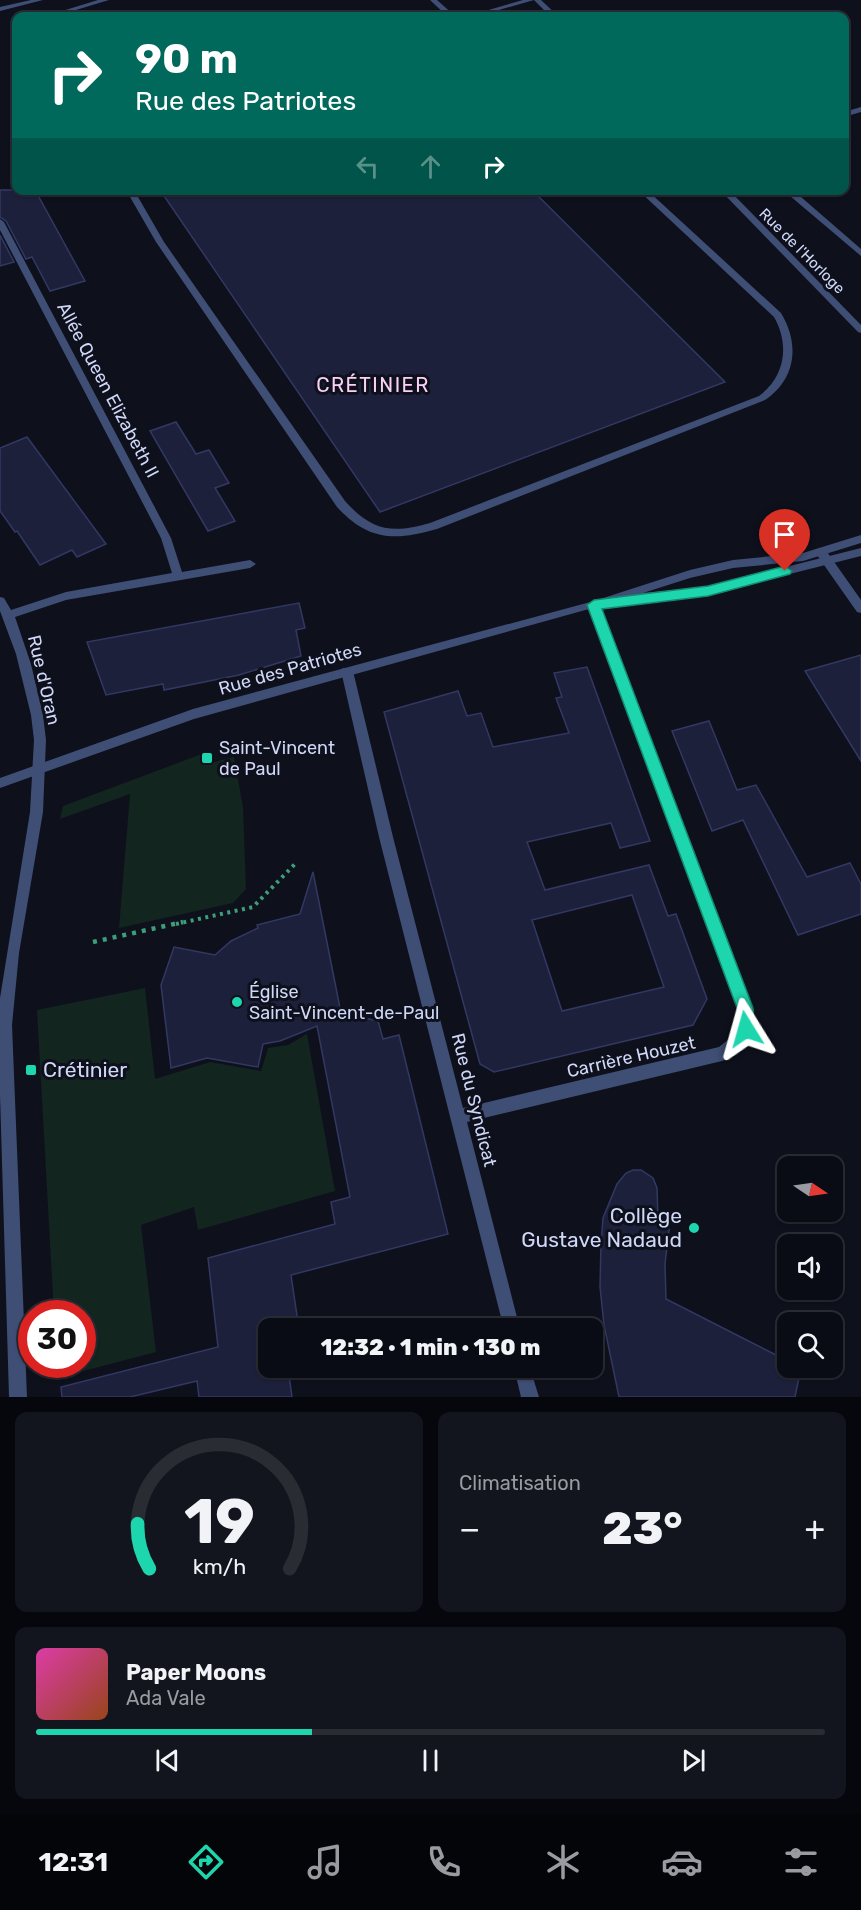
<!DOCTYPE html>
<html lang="fr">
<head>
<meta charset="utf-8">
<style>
	:root { --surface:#0a0c15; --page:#13151e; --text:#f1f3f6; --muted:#999ba0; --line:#2a2c34; --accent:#1ed6ae }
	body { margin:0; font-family:Rubik,sans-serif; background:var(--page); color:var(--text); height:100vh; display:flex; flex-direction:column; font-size:22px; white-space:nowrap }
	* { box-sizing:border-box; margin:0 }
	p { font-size:20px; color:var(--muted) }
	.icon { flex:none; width:33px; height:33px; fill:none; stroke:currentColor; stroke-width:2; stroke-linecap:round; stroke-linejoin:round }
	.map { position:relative; height:1397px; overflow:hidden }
	.side { display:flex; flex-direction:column; gap:15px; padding:15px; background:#06070c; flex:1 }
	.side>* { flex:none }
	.guide { position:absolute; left:12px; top:12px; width:837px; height:183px; border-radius:12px; box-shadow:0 2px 4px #0004,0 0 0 2px var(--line); background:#00695c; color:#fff; overflow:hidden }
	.needle { width:39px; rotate:103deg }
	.buttons { position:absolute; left:777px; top:1156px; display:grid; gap:12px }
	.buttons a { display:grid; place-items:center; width:66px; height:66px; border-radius:12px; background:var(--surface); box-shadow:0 2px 4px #0004,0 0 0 2px var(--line); font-size:30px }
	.speed { position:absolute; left:18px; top:1300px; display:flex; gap:12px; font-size:30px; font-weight:700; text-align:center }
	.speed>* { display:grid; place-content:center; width:78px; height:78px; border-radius:50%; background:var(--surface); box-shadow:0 2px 4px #0004,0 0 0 2px var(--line); line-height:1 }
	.speed .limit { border:9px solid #d22; background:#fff; color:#111 }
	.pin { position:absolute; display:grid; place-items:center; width:51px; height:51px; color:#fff; margin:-62px -26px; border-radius:50% 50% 50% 0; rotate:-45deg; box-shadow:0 0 6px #0007 }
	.pin .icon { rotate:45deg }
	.me { position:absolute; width:66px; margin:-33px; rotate:352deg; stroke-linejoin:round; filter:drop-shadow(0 0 4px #0008) }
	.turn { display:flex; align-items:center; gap:21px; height:126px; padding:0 24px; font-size:27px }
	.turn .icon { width:78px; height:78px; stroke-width:2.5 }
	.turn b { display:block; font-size:42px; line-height:51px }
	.lanes { display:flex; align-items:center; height:57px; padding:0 24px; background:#0003; justify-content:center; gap:30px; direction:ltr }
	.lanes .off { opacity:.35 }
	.big { font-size:45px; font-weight:800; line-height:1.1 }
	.side .card { flex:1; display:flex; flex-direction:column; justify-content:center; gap:9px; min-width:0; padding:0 21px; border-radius:12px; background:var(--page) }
	.side .dial { align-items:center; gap:0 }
	.dial svg { height:156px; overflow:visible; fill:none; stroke:var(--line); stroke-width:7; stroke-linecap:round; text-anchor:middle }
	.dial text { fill:var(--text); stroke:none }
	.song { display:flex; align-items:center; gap:18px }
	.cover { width:72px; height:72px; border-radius:9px; background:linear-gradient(135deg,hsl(320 70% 55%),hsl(20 70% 35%)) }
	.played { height:6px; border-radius:3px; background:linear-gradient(90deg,var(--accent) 35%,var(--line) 35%) }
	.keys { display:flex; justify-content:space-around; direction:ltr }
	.heat { display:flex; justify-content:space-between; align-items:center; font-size:33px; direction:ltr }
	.side .tiles { flex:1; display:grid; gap:15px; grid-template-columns:1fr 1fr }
	.card:last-child { grid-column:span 2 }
	.trip { position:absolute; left:258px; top:1318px; width:345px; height:60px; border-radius:12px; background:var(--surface); box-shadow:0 2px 4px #0004,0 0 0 2px var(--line); font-weight:800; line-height:60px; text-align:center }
	.menu { display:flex; height:96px; justify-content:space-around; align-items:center; background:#040508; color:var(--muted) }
	.menu .icon { width:42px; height:42px }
	.menu .active { color:var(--accent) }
	.menu b { font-size:27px; color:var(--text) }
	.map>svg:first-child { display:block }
	.green { fill:#12251e }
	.building { fill:#1d203a; stroke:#323863; stroke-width:1.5; fill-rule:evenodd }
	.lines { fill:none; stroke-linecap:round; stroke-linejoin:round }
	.path-far1 { stroke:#3d9f7a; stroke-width:4; stroke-dasharray:3 4.5; stroke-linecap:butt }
	.path { stroke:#3d9f7a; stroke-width:4.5; stroke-dasharray:4 6; stroke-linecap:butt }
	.service { fill:#3f4e75; fill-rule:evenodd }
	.minor { fill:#3f4e75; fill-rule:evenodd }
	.tertiary { fill:#3f4e75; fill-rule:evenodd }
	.route { fill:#1ed6ae; stroke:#148b71; stroke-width:1.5 }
	.poi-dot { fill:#1ed6ae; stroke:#0e101c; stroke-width:2 }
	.labels { text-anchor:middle; stroke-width:6; stroke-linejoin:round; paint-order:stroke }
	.far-street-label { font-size:15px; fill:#d0d8f8; stroke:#0e101c }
	.street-label { font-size:18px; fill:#d0d8f8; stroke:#0e101c }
	.poi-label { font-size:18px; fill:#d0d8f8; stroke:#0e101c; text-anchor:start }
	.neighbourhood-label { font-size:20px; letter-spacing:1.5px; fill:#f9d1f7; stroke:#0e101c }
	.near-poi-label { font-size:21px; fill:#d0d8f8; stroke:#0e101c; text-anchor:start }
</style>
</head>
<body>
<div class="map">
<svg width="861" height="1397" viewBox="0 0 861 1397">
	<rect width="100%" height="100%" fill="#0e101c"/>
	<g class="green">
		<polygon points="207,752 214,762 234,757 243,807 246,889 233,903 119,928 130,794 60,819 63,806"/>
		<polygon points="145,988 155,1079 210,1062 261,1071 268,1048 288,1045 307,1034 335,1191 198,1230 194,1207 141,1225 156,1352 57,1378 57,1365 82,1365 82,1314 54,1314 37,1010"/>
	</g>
	<g class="building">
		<polygon points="0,190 35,190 85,281 50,291 32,257 26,259 6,221 0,217"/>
		<polygon points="160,190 532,190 725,382 380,512"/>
		<polygon points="0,235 14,262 0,266"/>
		<polygon points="176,422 196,454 209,450 229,483 215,488 235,521 208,531 150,431"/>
		<polygon points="27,437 106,544 77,557 72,550 40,565 17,531 15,532 0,511 0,448"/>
		<polygon points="299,603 305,628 296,630 301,656 239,675 164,690 163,684 106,695 87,642"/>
		<polygon points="861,655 861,761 805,671"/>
		<path d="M587,667L650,841L620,848L611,823L527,842L545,890L649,865L668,916L676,914L707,999L693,1025L494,1072L480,1064L384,712L458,691L467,716L481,713L493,747L569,733L556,698L562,697L554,673ZM632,895L664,987L562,1011L532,920Z"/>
		<polygon points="709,721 737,790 756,785 807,877 850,863 861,884 861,914 798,935 743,820 712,831 672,731"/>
		<polygon points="313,872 341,1013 378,1021 383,1039 399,1035 448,1234 291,1275 299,1329 268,1329 268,1368 288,1368 292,1397 199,1397 197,1381 130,1397 62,1397 61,1387 218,1347 208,1258 335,1224 331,1202 350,1197 317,1026 280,1041 263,1044 258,1067 207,1058 171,1068 161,985 174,947 215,955 231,941 258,928 257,925 300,914"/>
		<polygon points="633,1170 641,1170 653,1178 657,1188 658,1219 670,1222 665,1264 666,1299 788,1361 788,1368 801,1368 795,1397 619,1397 604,1325 600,1287 601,1244 603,1218 617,1184 626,1173"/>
	</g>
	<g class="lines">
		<polyline class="path-far1" points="176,924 253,907 297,862"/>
		<polyline class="path" points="93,942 183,922"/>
		<g class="service">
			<polygon points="98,0 109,0 56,16 46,16"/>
			<polygon points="430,0 437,0 455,16 447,16"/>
			<polygon points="523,0 534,0 478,16 468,16"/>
			<path d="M126,190H134L164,242L345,501C372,531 392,534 430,523L759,396C785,377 790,345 774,317L638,190H647L781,313C800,344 796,379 765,400L437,529C395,541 368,541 337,507L156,242Z"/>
			<polygon points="783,190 793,190 861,249 861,256"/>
			<polygon points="821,548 825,549 861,600 861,613 857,612 817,555 816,552 817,549"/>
		</g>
		<g class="minor">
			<polygon points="31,0 43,0 0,11 0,7"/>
			<polygon points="534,0 541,0 558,16 550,16"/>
			<polygon points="861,107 861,112 844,117 844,112"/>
			<polygon points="720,190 729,190 861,325 861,333 858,332"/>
			<polygon points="0,219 4,222 171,538 182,572 250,560 256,564 250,568 66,600 15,617 31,664 43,715 46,740 43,812 19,953 12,1025 27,1397 9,1397 0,1095 0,998 30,812 34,740 31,715 16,654 0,611 0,597 4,598 11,610 66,592 172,573 161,538 0,230"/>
			<path d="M594,601L600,605L752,1008C754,1036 749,1050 722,1061L467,1122L520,1329H504L379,837L341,671L343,668H351L353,671L393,837L463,1108L719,1047L738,1032V1008L588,605Z"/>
			<polygon points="514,1368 530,1368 539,1397 521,1397"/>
		</g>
		<polygon class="tertiary" points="861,535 861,543 803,561 733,568 690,578 643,593 707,587 861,548 861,556 707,595 631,603 625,599 194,719 0,788 0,778 193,709 594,601 690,570 733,560 803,553"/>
	</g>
	<polygon class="route" points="785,566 792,571 790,574 708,596 602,609 753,1008 755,1029 752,1034 746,1037 741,1034 737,1008 587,605 594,600 708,586"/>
	<g class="poi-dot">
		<rect x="201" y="752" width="12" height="12" rx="3"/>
		<circle cx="237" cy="1002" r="6"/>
		<rect x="25" y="1064" width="12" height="12" rx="3"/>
		<circle cx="694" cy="1228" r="6"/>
	</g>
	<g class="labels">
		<g class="far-street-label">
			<text transform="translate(802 251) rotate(45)" y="5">Rue de l'Horloge</text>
		</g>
		<g class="street-label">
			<text transform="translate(108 390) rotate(62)" y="6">Allée Queen Elizabeth II</text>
			<text transform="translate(290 669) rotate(-16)" y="6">Rue des Patriotes</text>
			<text transform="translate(44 680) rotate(77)" y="6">Rue d'Oran</text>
			<text transform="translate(631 1057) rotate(-13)" y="6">Carrière Houzet</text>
			<text transform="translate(474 1100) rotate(76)" y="6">Rue du Syndicat</text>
		</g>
		<g class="poi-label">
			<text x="219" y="754">Saint-Vincent<tspan x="219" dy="21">de Paul</tspan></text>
			<text x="249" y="998">Église<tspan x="249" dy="21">Saint-Vincent-de-Paul</tspan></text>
		</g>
		<g class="neighbourhood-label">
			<text x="373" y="392">CRÉTINIER</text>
		</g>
		<g class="near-poi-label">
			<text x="43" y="1077">Crétinier</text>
			<text x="682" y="1223" text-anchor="end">Collège<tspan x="682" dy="24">Gustave Nadaud</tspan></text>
		</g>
	</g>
</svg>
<div class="buttons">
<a><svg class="needle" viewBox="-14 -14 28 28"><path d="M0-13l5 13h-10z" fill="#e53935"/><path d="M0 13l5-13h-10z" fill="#999ba0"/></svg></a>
<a><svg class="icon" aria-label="sound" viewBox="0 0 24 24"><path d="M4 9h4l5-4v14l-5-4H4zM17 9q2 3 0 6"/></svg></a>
<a><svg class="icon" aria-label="search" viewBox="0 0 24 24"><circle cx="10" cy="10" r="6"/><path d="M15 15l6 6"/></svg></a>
</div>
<div class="speed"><div class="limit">30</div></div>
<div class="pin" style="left:785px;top:571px;background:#d93025"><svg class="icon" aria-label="arrive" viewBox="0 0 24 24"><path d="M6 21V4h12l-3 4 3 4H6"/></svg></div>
<svg class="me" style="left:746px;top:1029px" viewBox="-20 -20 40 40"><path d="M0-17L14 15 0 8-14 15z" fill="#1ed6ae" stroke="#fff" stroke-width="4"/></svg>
<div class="trip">12:32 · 1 min · 130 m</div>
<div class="guide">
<div class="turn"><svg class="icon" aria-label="right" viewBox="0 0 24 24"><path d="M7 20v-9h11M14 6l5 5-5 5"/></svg><div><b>90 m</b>Rue des Patriotes</div></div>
<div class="lanes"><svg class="icon off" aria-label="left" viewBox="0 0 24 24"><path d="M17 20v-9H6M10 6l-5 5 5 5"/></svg><svg class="icon off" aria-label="ahead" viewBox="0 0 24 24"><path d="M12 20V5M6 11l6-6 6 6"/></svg><svg class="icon" aria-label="right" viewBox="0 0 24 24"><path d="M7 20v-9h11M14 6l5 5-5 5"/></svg></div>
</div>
</div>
<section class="side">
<div class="tiles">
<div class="card dial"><svg viewBox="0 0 100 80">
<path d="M14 69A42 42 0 1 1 86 69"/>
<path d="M14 69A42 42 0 0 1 8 46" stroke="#1ed6ae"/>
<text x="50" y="56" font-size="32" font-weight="700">19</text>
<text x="50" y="72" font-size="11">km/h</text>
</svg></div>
<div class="card"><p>Climatisation</p>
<div class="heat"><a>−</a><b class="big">23°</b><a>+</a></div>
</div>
<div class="card">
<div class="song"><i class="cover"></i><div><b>Paper Moons</b><p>Ada Vale</p></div></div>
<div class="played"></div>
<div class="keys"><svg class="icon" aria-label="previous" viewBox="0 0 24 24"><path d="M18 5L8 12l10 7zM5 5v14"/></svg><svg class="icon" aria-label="pause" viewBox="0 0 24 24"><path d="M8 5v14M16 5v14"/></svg><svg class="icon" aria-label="next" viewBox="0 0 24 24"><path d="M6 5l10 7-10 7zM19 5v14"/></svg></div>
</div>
</div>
</section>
<nav class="menu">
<b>12:31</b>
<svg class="icon active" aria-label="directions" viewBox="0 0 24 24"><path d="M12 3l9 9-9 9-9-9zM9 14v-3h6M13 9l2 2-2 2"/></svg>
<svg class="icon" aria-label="music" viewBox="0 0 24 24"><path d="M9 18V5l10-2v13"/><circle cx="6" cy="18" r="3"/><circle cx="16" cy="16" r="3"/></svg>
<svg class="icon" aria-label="phone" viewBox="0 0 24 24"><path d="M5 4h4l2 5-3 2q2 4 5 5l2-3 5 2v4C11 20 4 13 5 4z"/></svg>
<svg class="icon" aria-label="climate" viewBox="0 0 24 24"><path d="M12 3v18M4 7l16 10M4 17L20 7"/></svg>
<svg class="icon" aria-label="car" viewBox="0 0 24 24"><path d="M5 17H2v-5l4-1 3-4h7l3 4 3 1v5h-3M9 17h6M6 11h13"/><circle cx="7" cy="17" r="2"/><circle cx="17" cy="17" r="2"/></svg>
<svg class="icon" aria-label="filters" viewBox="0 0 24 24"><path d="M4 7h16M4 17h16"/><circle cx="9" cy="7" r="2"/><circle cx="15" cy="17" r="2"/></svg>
</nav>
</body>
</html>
